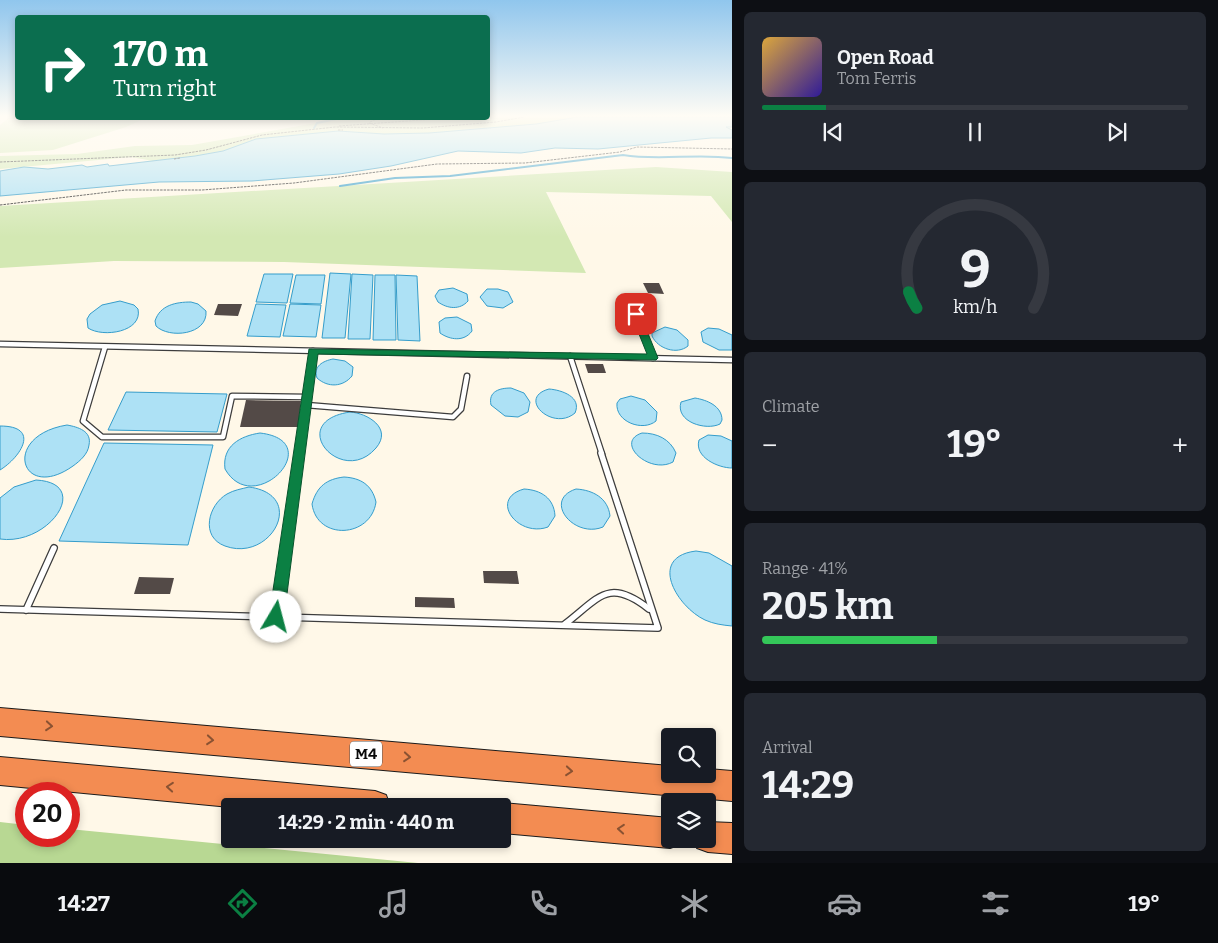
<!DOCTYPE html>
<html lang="en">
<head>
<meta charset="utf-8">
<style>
	:root { --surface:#171b24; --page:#242831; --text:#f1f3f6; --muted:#9ea1a6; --line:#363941; --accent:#0b8043 }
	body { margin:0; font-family:Bitter,serif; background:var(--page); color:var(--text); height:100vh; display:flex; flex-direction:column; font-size:19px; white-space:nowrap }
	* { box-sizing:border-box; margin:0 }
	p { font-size:16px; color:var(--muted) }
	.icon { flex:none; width:28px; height:28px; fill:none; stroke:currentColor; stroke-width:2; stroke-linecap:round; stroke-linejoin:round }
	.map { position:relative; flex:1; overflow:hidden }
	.panel { display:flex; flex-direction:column; gap:12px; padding:12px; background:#0d0f14; width:486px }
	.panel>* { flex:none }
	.hud { position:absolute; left:15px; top:15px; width:475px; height:105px; border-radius:5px; box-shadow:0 2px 8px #0003; background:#0b6e4f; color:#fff; overflow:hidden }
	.controls { position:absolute; left:661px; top:728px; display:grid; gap:10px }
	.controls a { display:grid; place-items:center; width:55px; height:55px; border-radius:5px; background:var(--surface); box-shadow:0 2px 8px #0003; font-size:25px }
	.speed { position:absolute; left:15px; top:782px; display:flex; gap:10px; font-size:25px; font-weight:700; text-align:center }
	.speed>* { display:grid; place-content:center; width:65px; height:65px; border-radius:50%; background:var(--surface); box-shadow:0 2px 8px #0003; line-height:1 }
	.speed .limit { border:8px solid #d22; background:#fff; color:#111 }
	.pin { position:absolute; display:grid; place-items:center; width:42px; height:42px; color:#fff; margin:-21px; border-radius:10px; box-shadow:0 2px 8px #0006 }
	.me { position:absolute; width:55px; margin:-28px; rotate:8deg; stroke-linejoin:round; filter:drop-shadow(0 0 4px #0008) }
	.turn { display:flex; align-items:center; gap:18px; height:105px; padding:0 15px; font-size:22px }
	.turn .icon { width:65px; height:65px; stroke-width:2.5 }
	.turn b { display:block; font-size:35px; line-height:42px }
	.big { font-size:38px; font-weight:700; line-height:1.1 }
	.panel .tile { flex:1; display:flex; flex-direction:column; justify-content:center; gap:8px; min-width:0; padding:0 18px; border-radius:8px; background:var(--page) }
	.panel .dial { align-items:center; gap:0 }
	.dial svg { height:130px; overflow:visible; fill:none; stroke:var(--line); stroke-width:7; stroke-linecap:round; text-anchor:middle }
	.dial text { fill:var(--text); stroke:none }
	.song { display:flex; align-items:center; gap:15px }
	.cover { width:60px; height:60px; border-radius:8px; background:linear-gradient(135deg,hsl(40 70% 55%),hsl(250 70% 35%)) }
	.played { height:5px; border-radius:2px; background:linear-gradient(90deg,var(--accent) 15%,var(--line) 15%) }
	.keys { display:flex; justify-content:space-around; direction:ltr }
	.heat { display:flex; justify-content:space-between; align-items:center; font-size:28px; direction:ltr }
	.charge { height:8px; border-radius:4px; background:linear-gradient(90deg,#34c759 41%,var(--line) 0) }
	.trip { position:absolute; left:221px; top:798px; width:290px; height:50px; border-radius:5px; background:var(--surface); box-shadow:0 2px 8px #0003; font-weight:700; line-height:50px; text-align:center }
	.tab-bar { display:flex; height:80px; justify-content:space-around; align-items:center; background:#090b0e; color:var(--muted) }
	.tab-bar .icon { width:35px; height:35px }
	.tab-bar .selected { color:var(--accent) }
	.tab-bar b { font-size:22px; color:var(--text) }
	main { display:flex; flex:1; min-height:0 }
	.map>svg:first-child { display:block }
	.green { fill:#d3e8b3 }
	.forest { fill:#b8d893 }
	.water { fill:#ade1f5; stroke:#359dcb }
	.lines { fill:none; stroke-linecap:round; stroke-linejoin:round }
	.stream { stroke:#359dcb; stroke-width:2 }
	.building { fill:#534a47 }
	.service-far1-casing { stroke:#3d3d3d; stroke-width:7 }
	.service-casing { stroke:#3d3d3d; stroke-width:8 }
	.motorway-casing { stroke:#1b1b1b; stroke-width:2 }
	.path { stroke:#2c2c2c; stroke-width:1; stroke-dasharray:2.5 1; stroke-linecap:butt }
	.service-far1 { stroke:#fff; stroke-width:4.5 }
	.service { stroke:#fff; stroke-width:5.5 }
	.motorway { fill:#f38c52; fill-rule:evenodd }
	.oneway { stroke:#8a5232 }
	.route { fill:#0b8043; stroke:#07532c }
	.labels { text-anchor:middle; stroke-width:5; stroke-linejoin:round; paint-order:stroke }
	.shield { fill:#fff; stroke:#545454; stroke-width:1 }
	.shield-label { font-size:15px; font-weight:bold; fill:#0a0a0a }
</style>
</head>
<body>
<main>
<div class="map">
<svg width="732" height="863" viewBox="0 0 732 863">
	<rect width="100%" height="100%" fill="#fff8e8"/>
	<g class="green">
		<polygon points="10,117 18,118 146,118 126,127 53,150 0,153 0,125"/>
		<polygon points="578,117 536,124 429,133 384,134 338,131 256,139 223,151 195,156 153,161 131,157 0,169 0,156 77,154 135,146 192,145 344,118"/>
		<polygon points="656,167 732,172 732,222 711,196 546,192 586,273 284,262 114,261 0,268 0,206"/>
	</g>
	<polygon class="forest" points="0,822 26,825 26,836 69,836 69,829 418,863 0,863"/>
	<g class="water">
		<polygon points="578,117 732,117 732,127 726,127 732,130 732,138 711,138 598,149 555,148 521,153 458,151 391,166 339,174 252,181 159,182 0,196 0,171 24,167 48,169 82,165 87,167 108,164 109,166 195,156 223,151 256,139 338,131 384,134 429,133 536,124"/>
		<polygon points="330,273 351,274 345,338 322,338"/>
		<polygon points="264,274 293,274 287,303 256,302"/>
		<polygon points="352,274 373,275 370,339 348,339"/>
		<polygon points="296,275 325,275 321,304 290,303"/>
		<polygon points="375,275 395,275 396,340 373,340"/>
		<polygon points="396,275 417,276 420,341 398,340"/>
		<path d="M453,288L467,294L468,301C460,310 448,309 438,302L435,296L439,290Z"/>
		<polygon points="487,289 498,289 508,292 513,302 503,308 487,306 480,297"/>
		<path d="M120,301L134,305L138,309C143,332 103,338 88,328L87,319L90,314L102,305Z"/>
		<path d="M191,302L198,304L206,311C208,335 169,339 156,326L155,321C160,305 176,302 191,302Z"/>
		<polygon points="256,304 286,305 280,337 247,336"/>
		<polygon points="290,304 321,305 316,337 283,336"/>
		<path d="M457,317L471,324L472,331C464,342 450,340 440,333L439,322L445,318Z"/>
		<path d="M665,327L677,330L688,340V346C677,355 658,349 652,336V333Z"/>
		<polygon points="708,328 719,329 732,335 732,350 719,350 703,342 701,332"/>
		<path d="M333,359L345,361L353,367L352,376C343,387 328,388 317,378C313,366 323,361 333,359Z"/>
		<path d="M511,388L524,393L530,402L528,412L518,417L505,416L491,405C488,391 500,388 511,388Z"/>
		<path d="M549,389C562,390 582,397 575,413C553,432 516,398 549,389Z"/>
		<polygon points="126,392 227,394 217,432 108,430"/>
		<path d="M631,396L645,400L657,412L656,421C643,432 615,422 617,403L620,399Z"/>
		<path d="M695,398C707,400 722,406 722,420L720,424C706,431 675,422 681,402Z"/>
		<path d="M350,412C367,413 393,428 376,448C342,488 284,422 350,412Z"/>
		<path d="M67,425C78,427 92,431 89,445C88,454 80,461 73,466C21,503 0,436 67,425Z"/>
		<path d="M0,426C41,426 21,457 0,470Z"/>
		<path d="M260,433C329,441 254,520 225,469C222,446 240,436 260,433Z"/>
		<path d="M642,433C657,433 670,439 676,453L673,462C649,475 614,442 642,433Z"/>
		<path d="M708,435L721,436L732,441V468C718,468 694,457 699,440Z"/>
		<polygon points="104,443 213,445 188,545 59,541"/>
		<path d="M344,477C361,478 372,485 376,502C371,538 317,541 312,504C317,486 327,479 344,477Z"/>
		<path d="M36,480C93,483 49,546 0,539V498L14,487Z"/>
		<path d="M249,487C308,495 271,563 225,546C200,537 208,505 227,494C234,490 241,489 249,487Z"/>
		<path d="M524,489C541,490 554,498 555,516L548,527C518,538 488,499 524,489Z"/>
		<path d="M576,489C593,490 608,498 610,516L603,527C574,539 542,500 576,489Z"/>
		<path d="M696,551L709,553L732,566V626C722,625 714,624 705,620C677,607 647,557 696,551Z"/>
	</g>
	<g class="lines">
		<g class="stream">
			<polyline points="314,128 317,123 341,118"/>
			<path d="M340,186L395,178L450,176L623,155C660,161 695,153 732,158"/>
		</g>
	</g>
	<g class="building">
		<polygon points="643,283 659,283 664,294 648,293"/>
		<polygon points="634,295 650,295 656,306 639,306"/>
		<polygon points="218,304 242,304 238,316 214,315"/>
		<polygon points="585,364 603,364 606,373 588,373"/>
		<polygon points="246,400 301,401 298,427 240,427"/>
		<polygon points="483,571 517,571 519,584 484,583"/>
		<polygon points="139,577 174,578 170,594 134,594"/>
		<polygon points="415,597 454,598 455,608 415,607"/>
	</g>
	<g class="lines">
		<g class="service-far1-casing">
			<g id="service-far1">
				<polyline points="636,314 653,358"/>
				<polyline points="0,344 732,360"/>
				<polyline points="105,347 83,421 102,437 223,437 232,396 307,397"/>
				<polyline points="570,356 602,454"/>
				<polyline points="306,405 453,417 461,409 467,376"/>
				<polyline points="299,454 313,351"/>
			</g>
		</g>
		<g class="service-casing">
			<g id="service">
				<polyline points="0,609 658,628 601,453"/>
				<polyline points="26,610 54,548"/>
				<polyline points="276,617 299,453"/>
				<path d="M565,624C599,598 608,577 649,609"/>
			</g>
		</g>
		<g class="motorway-casing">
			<g id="motorway">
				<polygon points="0,708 670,766 670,774 708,774 708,769 732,771 732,801 0,736"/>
				<polygon points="0,757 375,791 386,795 390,806 230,807 0,785"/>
				<polygon points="502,803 670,818 670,839 683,839 681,844 670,848 502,833 502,806 494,806"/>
				<polygon points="708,822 732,823 732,854 708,852 697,848 693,839 708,839"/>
			</g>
		</g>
		<g class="path">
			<polyline points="370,122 379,118"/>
			<polyline points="369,123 383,128"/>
			<polyline points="339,126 449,118"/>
			<polyline points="338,130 343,130"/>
			<polyline points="174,159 180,158"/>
			<polyline points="0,162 175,155 206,150 262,135 335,127 423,128 496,122 524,117"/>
			<polyline points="0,205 126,190 202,190 294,183 437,164 525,163 620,152 637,147 732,149"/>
		</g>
		<use href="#service-far1" class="service-far1"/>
		<use href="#service" class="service"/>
		<use href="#motorway" class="motorway"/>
	</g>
	<defs><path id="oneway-chevron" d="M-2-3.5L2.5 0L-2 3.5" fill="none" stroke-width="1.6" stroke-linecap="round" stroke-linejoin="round" transform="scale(1.25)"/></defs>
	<g class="oneway">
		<use href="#oneway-chevron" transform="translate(49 726) rotate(5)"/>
		<use href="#oneway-chevron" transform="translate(210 740) rotate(5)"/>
		<use href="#oneway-chevron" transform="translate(407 757) rotate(5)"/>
		<use href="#oneway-chevron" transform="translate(569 771) rotate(5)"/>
		<use href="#oneway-chevron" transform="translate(170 787) rotate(-175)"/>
		<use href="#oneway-chevron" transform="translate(621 829) rotate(-175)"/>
	</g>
	<linearGradient id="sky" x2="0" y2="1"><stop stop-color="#90c6ed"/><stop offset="0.49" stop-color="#fffcf5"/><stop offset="1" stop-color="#fffcf5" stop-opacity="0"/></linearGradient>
	<rect width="732" height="237" fill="url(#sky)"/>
	<polygon class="route" points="636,311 640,314 658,358 656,360 318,354 284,617 282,622 276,624 271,622 269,617 309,349 647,354 631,314"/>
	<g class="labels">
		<rect class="shield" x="350" y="741.5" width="32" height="25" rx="4"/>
		<g class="shield-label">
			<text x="366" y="759">M4</text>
		</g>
	</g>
</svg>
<div class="controls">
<a><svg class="icon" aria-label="search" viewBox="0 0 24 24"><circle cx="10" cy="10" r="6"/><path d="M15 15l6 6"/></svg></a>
<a><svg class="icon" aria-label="layers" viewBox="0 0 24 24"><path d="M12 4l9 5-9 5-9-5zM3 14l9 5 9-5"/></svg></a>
</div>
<div class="speed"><div class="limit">20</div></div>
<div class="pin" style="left:636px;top:314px;background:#d93025"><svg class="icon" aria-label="arrive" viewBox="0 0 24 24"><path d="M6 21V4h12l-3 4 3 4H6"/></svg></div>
<svg class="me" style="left:276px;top:617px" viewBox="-20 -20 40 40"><circle r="19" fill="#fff"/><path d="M0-13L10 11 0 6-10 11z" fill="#0b8043"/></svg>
<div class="trip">14:29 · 2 min · 440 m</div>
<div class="hud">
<div class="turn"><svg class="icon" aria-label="right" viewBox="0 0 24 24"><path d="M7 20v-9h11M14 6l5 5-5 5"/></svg><div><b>170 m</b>Turn right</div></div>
</div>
</div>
<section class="panel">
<div class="tile">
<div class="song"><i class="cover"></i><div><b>Open Road</b><p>Tom Ferris</p></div></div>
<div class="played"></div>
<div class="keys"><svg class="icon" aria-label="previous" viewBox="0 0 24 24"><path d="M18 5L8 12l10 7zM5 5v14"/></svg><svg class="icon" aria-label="pause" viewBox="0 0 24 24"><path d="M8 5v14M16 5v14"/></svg><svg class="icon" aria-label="next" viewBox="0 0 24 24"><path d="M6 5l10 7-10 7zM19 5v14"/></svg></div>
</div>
<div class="tile dial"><svg viewBox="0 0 100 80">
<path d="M14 69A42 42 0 1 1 86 69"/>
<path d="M14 69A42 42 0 0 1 9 59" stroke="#0b8043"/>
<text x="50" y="56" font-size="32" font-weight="700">9</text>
<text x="50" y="72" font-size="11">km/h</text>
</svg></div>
<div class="tile"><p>Climate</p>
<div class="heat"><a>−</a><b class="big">19°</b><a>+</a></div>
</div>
<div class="tile"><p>Range · 41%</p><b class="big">205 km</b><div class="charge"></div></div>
<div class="tile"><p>Arrival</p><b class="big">14:29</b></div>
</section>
</main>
<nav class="tab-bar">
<b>14:27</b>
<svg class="icon selected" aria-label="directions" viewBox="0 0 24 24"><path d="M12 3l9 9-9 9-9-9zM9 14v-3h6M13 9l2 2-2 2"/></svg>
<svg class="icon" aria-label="music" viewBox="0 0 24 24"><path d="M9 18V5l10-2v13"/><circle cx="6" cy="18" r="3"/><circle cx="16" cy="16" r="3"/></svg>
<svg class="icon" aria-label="phone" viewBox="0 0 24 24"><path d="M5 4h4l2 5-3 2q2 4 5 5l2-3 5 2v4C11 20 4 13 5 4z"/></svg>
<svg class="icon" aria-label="climate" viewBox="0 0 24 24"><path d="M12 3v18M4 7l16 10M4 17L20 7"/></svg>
<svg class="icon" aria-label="car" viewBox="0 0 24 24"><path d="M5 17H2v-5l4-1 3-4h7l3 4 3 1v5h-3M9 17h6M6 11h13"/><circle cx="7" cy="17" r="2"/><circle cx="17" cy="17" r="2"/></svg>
<svg class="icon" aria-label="filters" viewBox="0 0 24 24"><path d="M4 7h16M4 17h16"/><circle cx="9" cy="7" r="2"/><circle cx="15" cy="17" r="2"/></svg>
<b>19°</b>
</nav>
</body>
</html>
